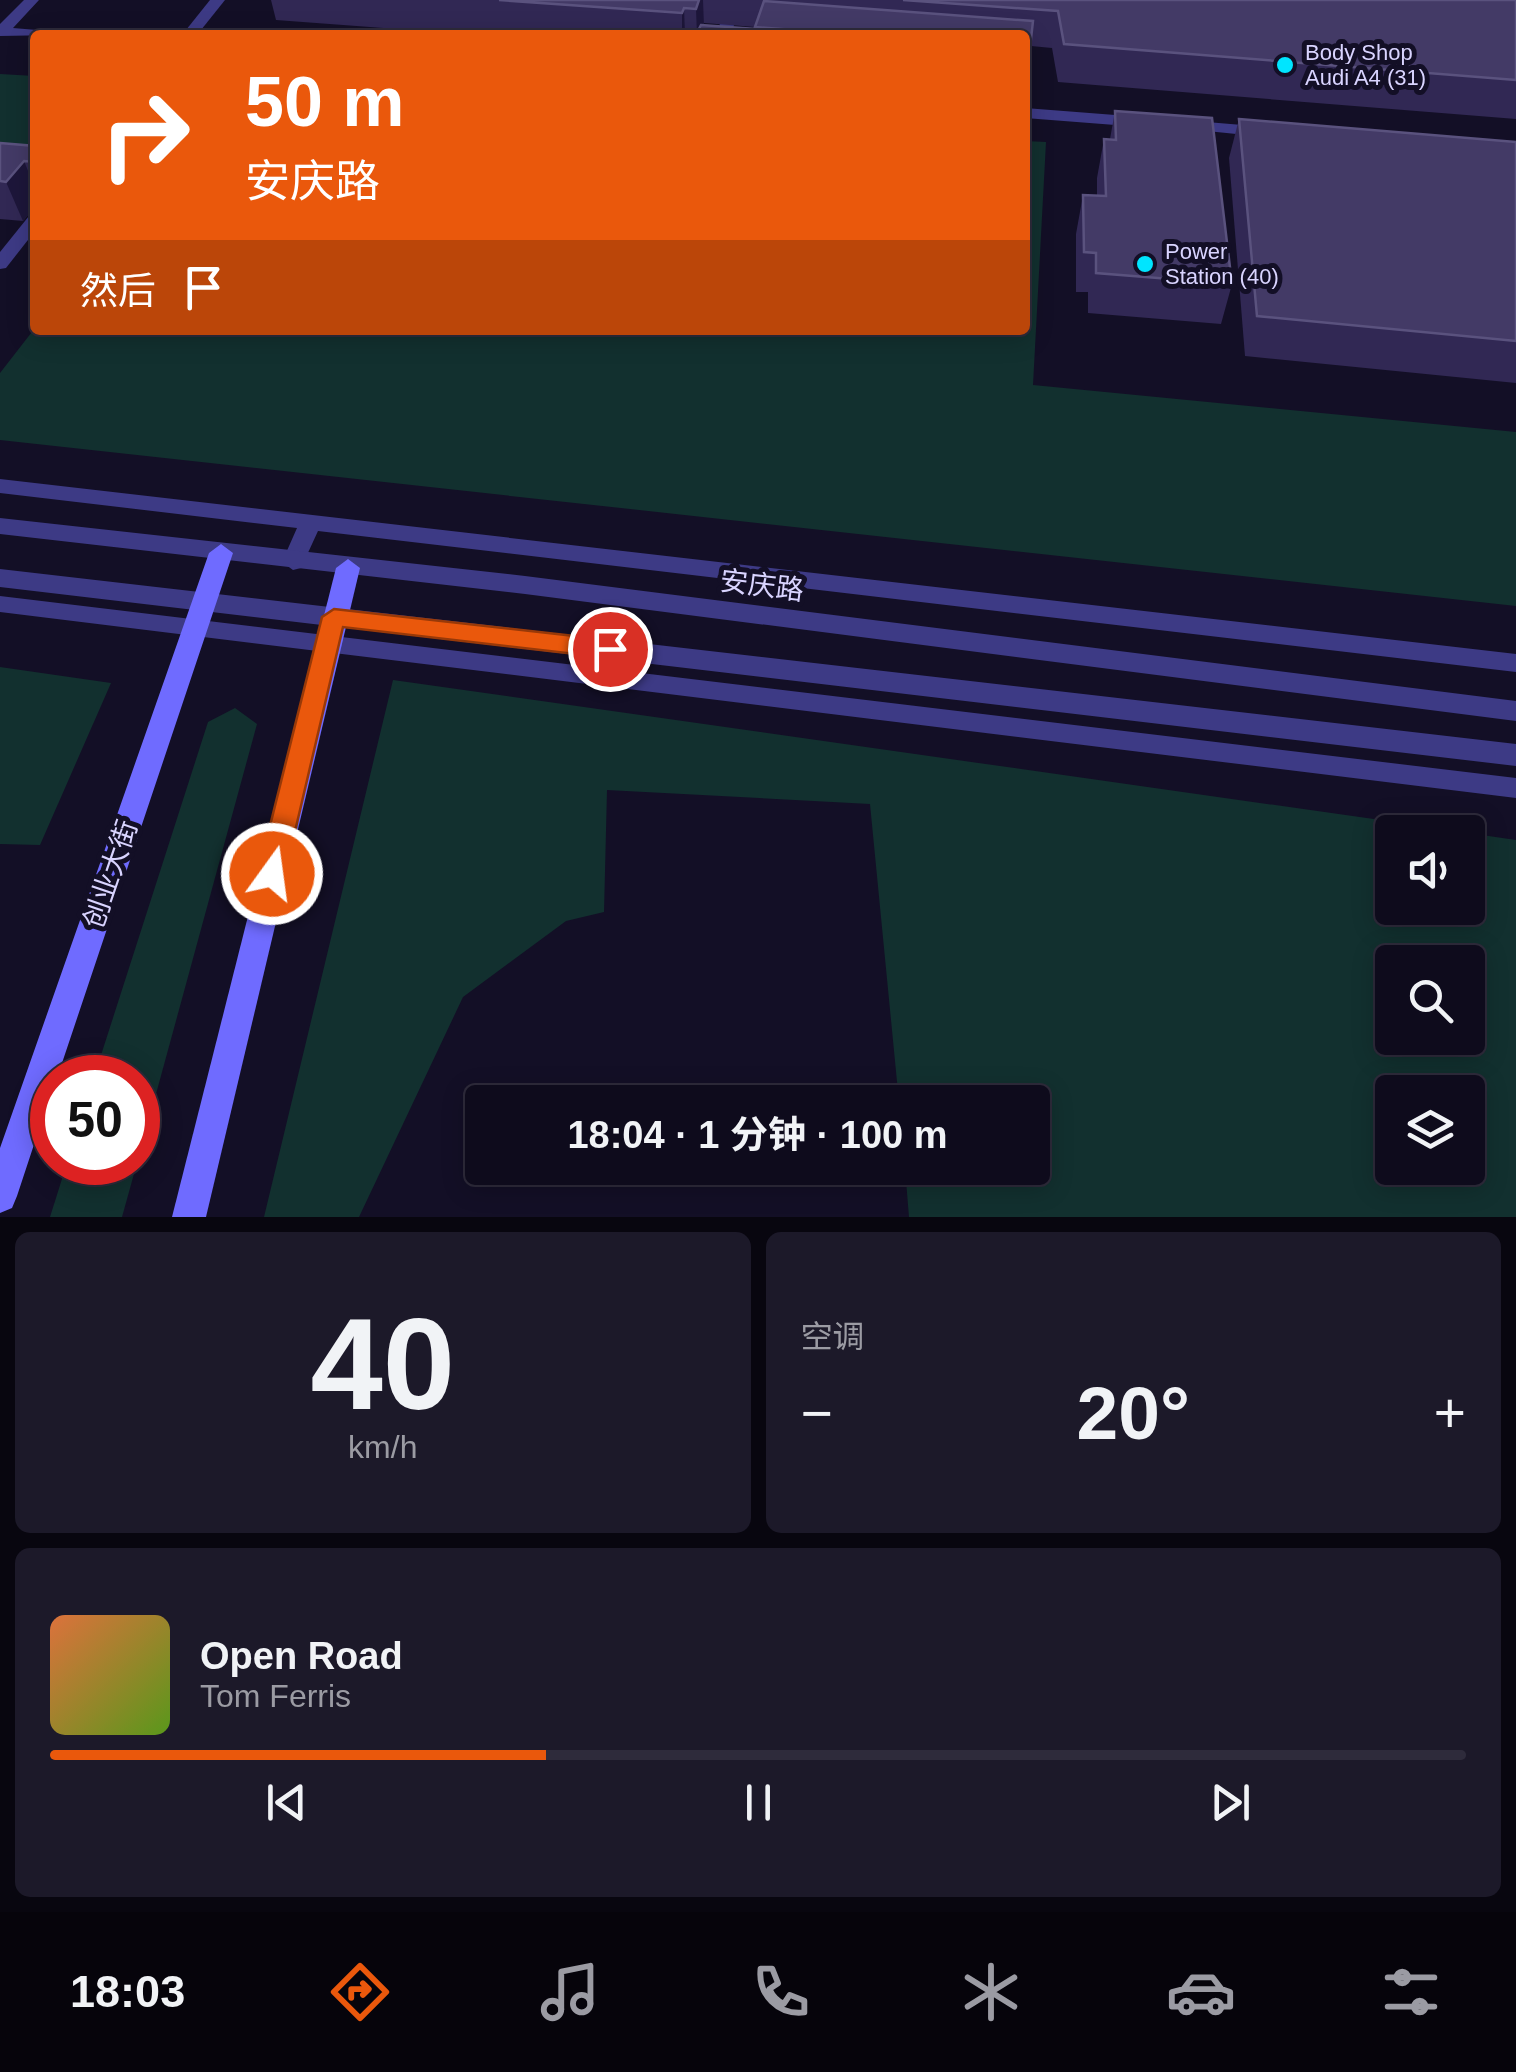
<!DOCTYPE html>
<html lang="zh">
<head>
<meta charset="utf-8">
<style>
	:root { --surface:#0e0b1c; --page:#1c1929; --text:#f1f3f6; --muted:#9b9ba3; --line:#2e2b3b; --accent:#ea580c }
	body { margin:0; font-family:Helvetica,"Noto Sans SC",sans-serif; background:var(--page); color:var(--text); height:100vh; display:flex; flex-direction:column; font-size:38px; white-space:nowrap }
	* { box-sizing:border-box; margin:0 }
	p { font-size:32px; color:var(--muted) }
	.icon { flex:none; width:55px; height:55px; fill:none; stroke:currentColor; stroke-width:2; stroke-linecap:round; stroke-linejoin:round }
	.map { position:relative; height:1217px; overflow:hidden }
	.side { display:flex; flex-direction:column; gap:15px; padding:15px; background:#08060f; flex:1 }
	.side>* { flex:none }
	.hud { position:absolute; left:30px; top:30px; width:1000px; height:305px; border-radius:10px; box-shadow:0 5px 25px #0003,0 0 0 2px var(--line); background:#ea580c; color:#fff; overflow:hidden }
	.tools { position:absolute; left:1375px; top:815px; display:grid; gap:20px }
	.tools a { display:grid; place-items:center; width:110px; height:110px; border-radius:10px; background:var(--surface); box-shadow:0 5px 25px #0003,0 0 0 2px var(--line); font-size:50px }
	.speed { position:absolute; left:30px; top:1055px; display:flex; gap:20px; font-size:50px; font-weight:700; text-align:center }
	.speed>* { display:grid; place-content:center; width:130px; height:130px; border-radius:50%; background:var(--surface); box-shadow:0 5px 25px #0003,0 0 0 2px var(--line); line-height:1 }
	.speed .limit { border:15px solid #d22; background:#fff; color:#111 }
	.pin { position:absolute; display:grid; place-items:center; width:85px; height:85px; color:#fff; margin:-42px; border:5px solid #fff; border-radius:50%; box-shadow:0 2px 10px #0007 }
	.me { position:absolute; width:110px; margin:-55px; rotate:14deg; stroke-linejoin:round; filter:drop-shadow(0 0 8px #0008) }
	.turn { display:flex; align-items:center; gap:35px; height:210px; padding:0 50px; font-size:45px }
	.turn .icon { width:130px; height:130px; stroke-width:2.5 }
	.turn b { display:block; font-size:70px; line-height:85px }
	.then { display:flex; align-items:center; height:95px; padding:0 50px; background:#0003; gap:20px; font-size:38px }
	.big { font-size:75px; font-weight:700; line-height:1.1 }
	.side .tile { flex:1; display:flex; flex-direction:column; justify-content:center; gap:15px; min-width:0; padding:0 35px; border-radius:15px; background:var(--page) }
	.side .dial { align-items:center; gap:0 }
	.dial b { font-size:130px; line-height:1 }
	.song { display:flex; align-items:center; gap:30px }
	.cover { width:120px; height:120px; border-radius:15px; background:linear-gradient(135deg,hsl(20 70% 55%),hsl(90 70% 35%)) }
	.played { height:10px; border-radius:5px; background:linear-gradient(90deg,var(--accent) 35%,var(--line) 35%) }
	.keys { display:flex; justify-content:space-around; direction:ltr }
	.heat { display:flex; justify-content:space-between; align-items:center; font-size:55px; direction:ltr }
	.side .tiles { flex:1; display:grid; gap:15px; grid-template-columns:1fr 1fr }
	.tile:last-child { grid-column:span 2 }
	.trip { position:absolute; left:465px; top:1085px; width:585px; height:100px; border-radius:10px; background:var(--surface); box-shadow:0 5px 25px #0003,0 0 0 2px var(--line); font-weight:700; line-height:100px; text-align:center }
	.tabs { display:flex; height:160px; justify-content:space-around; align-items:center; background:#06040b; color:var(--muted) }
	.tabs .icon { width:70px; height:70px }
	.tabs .current { color:var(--accent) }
	.tabs b { font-size:45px; color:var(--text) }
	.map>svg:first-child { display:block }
	.green { fill:#12302f; fill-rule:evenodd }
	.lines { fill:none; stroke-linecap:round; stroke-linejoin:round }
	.service { fill:#3d3a85; fill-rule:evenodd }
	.tertiary { fill:#3d3a85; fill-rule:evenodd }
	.secondary { fill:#6f6bff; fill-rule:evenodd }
	.wall { fill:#312854; fill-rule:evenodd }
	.shaded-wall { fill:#1d163a }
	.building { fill:#433a66; stroke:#5a527e; stroke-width:2.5 }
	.route { fill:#ea580c; stroke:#983908; stroke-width:2.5 }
	.poi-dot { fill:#00e5ff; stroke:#130f26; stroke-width:4 }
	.labels { text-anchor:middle; stroke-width:10; stroke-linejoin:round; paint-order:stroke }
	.far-poi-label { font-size:22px; fill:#d9d4ff; stroke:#130f26; text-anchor:start }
	.street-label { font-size:28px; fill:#d9d4ff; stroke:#130f26 }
</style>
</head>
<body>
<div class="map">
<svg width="1516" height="1217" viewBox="0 0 1516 1217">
	<rect width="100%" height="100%" fill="#130f26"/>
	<g class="green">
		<polygon points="0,74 35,76 35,159 0,156"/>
		<polygon points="1025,141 1046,142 1033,385 1516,432 1516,606 0,440 0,373 35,328 1025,330"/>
		<polygon points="0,667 111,683 40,845 0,844"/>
		<path d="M393,680L1465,832H1392V908H1468V833L1516,840V1217H909L905,1168H1032V1102H899L870,804L607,790L604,912L566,921L463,997L359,1217H264ZM1392,962H1468V1038H1392ZM1468,1092V1168H1392V1092Z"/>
		<polygon points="235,708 257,724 138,1160 138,1078 94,1077 208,722"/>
		<polygon points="67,1163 137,1163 122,1217 50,1217"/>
	</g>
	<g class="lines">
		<g class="service">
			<polygon points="24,0 39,0 13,28 49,31 56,35 0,36 0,24"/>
			<polygon points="210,0 225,0 197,35 182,35"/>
			<polygon points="705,0 719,0 734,25 731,35 717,35 720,25"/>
			<polygon points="1025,108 1141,117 1149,122 1141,127 1025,118"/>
			<polygon points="1183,120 1266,127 1274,132 1266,137 1177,128 1175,125"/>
			<polygon points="35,215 35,231 6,268 0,269 0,252 29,216"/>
			<polygon points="0,479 1516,654 1516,672 318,531 301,568 293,570 282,562 297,528 0,493"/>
			<polygon points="0,596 1516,778 1516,798 0,612"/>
		</g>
		<g class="tertiary">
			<polygon points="0,518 525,576 1516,701 1516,721 525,594 0,534"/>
			<polygon points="0,569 1516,744 1516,766 0,587"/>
		</g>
		<g class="secondary">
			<polygon points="221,544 233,553 57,1078 52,1078 52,1090 17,1196 12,1208 0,1213 0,1148 209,553"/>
			<polygon points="348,559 360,568 206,1217 172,1217 336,568"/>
		</g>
	</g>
	<g class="wall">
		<path d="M271,0H1516V119L1058,82L1052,48L1031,46L1026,77H1025V35H477L276,20ZM704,23L755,27V29L704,25Z"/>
		<polygon points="1115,111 1232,284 1221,324 1088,313 1088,292 1076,292 1076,234 1083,195 1097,196 1097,178 1104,139 1110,139"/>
		<polygon points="1239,119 1516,142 1516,383 1245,356 1229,158"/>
		<polygon points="0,143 35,146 35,206 23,221 0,219"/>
	</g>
	<g class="shaded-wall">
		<polygon points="699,0 703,0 704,27 698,31 698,35 697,35 696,9"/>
		<polygon points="684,8 685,35 682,35 682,13"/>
		<polygon points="24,161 35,188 35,206 23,221 6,182"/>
	</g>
	<g class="building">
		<polygon points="499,0 699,0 696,9 684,8 682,13"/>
		<polygon points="903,0 1516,0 1516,80 1064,44 1058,11"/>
		<polygon points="764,1 1033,21 1030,48 1025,47 1025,35 861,35 755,27"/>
		<polygon points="701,25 755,29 755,35 698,31"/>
		<polygon points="1115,111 1212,118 1232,284 1096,273 1096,253 1084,252 1083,195 1106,196 1104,139 1116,140"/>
		<polygon points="1239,119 1516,142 1516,341 1257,316"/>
		<polygon points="0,143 35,146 35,162 24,161 6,182 0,181"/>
	</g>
	<polygon class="route" points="334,609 610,640 621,649 610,658 343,627 285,874 281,882 262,882 258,874 322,617"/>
	<g class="poi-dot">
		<circle cx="1285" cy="65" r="10"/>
		<circle cx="1145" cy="264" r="10"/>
	</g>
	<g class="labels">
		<g class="far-poi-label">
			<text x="1305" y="60">Body Shop<tspan x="1305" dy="25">Audi A4 (31)</tspan></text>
			<text x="1165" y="259">Power<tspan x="1165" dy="25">Station (40)</tspan></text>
		</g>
		<g class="street-label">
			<text transform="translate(762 585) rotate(7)" y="10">安庆路</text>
			<text transform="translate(110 874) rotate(-71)" y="10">创业大街</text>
		</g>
	</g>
</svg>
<div class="tools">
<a><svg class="icon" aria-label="sound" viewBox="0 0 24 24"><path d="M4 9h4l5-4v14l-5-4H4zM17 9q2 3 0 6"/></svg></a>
<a><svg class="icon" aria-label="search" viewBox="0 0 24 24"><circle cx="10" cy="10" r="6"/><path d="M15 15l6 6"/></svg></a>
<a><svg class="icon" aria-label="layers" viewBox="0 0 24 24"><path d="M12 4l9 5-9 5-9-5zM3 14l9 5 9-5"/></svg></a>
</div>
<div class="speed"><div class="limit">50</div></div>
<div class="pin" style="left:610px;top:649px;background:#d93025"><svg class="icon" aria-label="arrive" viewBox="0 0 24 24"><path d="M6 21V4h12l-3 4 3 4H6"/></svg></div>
<svg class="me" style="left:272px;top:874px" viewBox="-20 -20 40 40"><circle r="17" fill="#ea580c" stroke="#fff" stroke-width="3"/><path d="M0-11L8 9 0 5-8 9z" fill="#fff"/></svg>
<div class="trip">18:04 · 1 分钟 · 100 m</div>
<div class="hud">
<div class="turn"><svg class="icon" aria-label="right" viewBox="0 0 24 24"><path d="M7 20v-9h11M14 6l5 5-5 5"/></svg><div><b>50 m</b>安庆路</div></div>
<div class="then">然后<svg class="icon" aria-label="arrive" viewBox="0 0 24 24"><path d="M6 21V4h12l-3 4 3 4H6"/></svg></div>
</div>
</div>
<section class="side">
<div class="tiles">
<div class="tile dial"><b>40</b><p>km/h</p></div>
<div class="tile"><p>空调</p>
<div class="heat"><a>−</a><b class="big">20°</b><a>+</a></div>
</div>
<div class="tile">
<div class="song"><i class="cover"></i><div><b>Open Road</b><p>Tom Ferris</p></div></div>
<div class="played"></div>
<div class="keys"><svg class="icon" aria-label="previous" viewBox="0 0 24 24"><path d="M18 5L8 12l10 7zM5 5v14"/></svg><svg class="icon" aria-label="pause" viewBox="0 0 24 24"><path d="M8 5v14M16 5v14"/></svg><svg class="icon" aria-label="next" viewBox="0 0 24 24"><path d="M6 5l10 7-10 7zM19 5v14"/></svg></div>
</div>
</div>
</section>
<nav class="tabs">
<b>18:03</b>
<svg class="icon current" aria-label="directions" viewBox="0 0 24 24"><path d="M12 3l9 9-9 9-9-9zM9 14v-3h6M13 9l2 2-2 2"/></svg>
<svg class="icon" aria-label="music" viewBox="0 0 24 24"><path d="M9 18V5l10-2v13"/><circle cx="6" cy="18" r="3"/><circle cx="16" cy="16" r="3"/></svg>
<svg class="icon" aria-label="phone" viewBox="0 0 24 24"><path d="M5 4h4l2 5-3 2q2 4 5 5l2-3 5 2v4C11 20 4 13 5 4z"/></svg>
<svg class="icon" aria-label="climate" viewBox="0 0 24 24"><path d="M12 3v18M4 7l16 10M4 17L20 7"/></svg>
<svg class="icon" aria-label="car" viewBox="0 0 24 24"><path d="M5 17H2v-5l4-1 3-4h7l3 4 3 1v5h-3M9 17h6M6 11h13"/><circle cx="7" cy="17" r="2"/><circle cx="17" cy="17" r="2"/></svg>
<svg class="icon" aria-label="filters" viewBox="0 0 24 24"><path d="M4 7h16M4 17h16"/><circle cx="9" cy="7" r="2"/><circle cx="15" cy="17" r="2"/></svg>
</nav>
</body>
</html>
